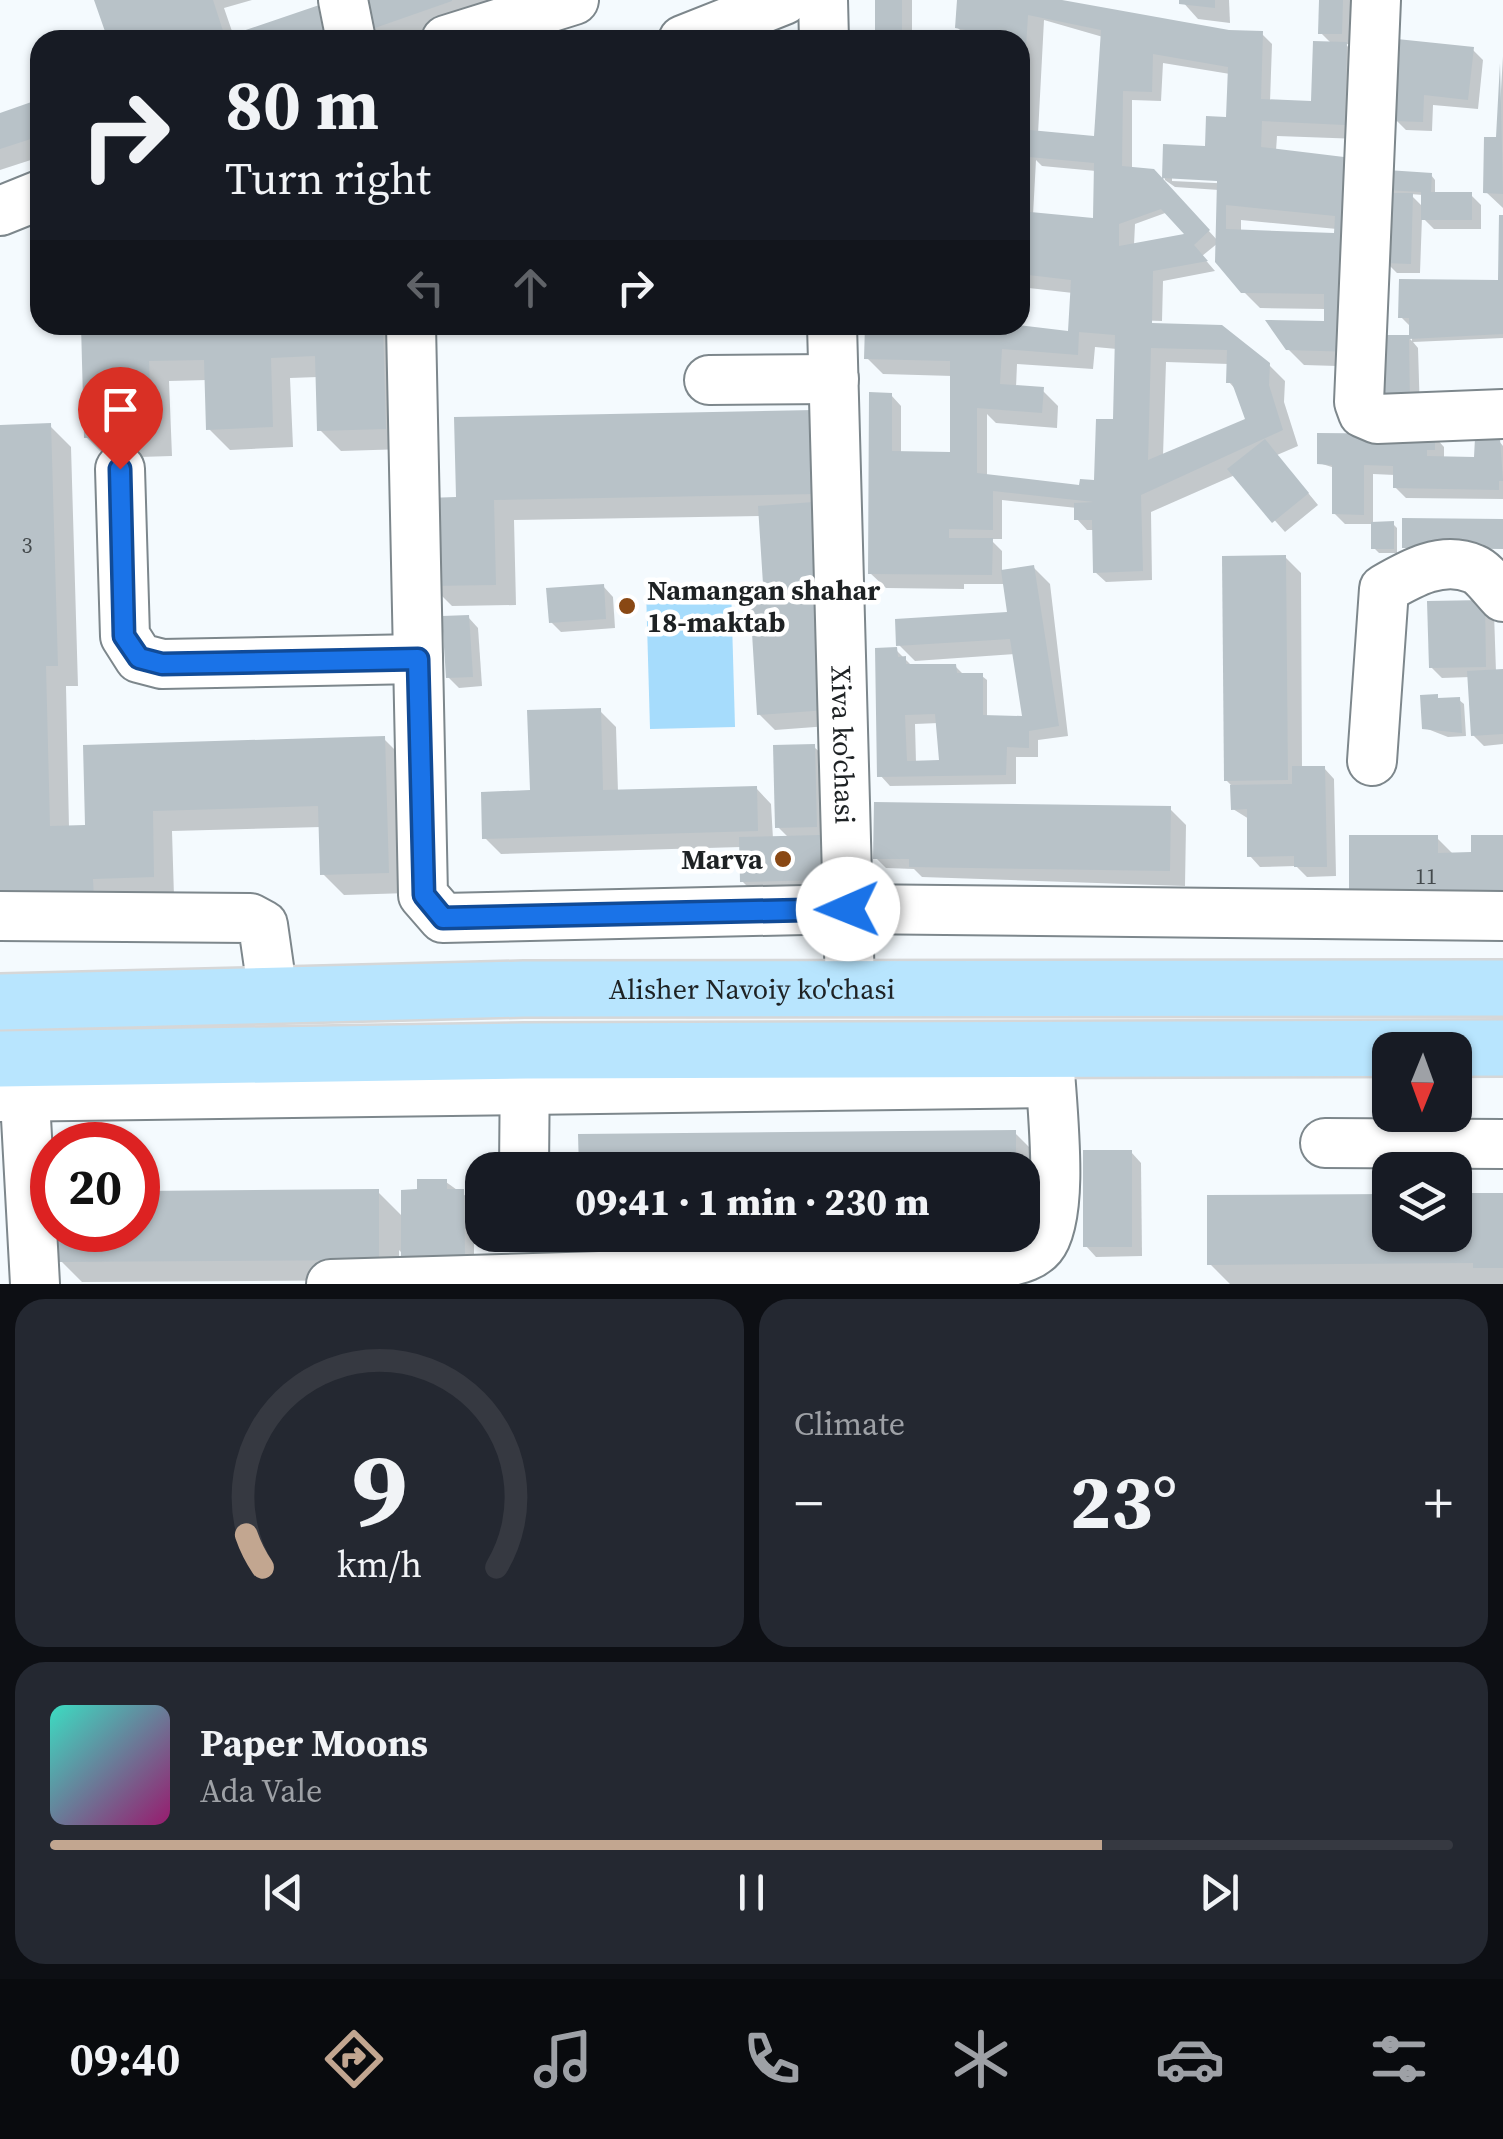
<!DOCTYPE html>
<html lang="en">
<head>
<meta charset="utf-8">
<style>
	:root { --surface:#171b24; --page:#242831; --text:#f1f3f6; --muted:#9ea1a6; --line:#363941; --accent:#c2a690 }
	body { margin:0; font-family:"Source Serif 4",serif; background:var(--page); color:var(--text); height:100vh; display:flex; flex-direction:column; font-size:38px; white-space:nowrap }
	* { box-sizing:border-box; margin:0 }
	p { font-size:32px; color:var(--muted) }
	.icon { flex:none; width:55px; height:55px; fill:none; stroke:currentColor; stroke-width:2; stroke-linecap:round; stroke-linejoin:round }
	.map { position:relative; height:1284px; overflow:hidden }
	.drawer { display:flex; flex-direction:column; gap:15px; padding:15px; background:#0d0f14; flex:1 }
	.drawer>* { flex:none }
	.banner { position:absolute; left:30px; top:30px; width:1000px; height:305px; border-radius:30px; box-shadow:0 2px 8px #0004; background:#171b24; color:var(--text); overflow:hidden }
	.needle { width:65px; rotate:181deg }
	.buttons { position:absolute; left:1372px; top:1032px; display:grid; gap:20px }
	.buttons a { display:grid; place-items:center; width:100px; height:100px; border-radius:20px; background:var(--surface); box-shadow:0 2px 8px #0004; font-size:50px }
	.speed { position:absolute; left:30px; top:1122px; display:flex; gap:20px; font-size:50px; font-weight:700; text-align:center }
	.speed>* { display:grid; place-content:center; width:130px; height:130px; border-radius:50%; background:var(--surface); box-shadow:0 2px 8px #0004; line-height:1 }
	.speed .limit { border:15px solid #d22; background:#fff; color:#111 }
	.pin { position:absolute; display:grid; place-items:center; width:85px; height:85px; color:#fff; margin:-102px -42px; border-radius:50% 50% 50% 0; rotate:-45deg; box-shadow:0 0 10px #0007 }
	.pin .icon { rotate:45deg }
	.me { position:absolute; width:110px; margin:-55px; rotate:269deg; stroke-linejoin:round; filter:drop-shadow(0 0 8px #0008) }
	.turn { display:flex; align-items:center; gap:35px; height:210px; padding:0 30px; font-size:45px }
	.turn .icon { width:130px; height:130px; stroke-width:2.5 }
	.turn b { display:block; font-size:70px; line-height:85px }
	.lanes { display:flex; align-items:center; height:95px; padding:0 30px; background:#0003; justify-content:center; gap:50px; direction:ltr }
	.lanes .off { opacity:.35 }
	.big { font-size:75px; font-weight:800; line-height:1.1 }
	.drawer .widget { flex:1; display:flex; flex-direction:column; justify-content:center; gap:15px; min-width:0; padding:0 35px; border-radius:30px; background:var(--page) }
	.drawer .dial { align-items:center; gap:0 }
	.dial svg { height:260px; overflow:visible; fill:none; stroke:var(--line); stroke-width:7; stroke-linecap:round; text-anchor:middle }
	.dial text { fill:var(--text); stroke:none }
	.song { display:flex; align-items:center; gap:30px }
	.cover { width:120px; height:120px; border-radius:15px; background:linear-gradient(135deg,hsl(170 70% 55%),hsl(320 70% 35%)) }
	.played { height:10px; border-radius:5px; background:linear-gradient(90deg,var(--accent) 75%,var(--line) 75%) }
	.keys { display:flex; justify-content:space-around; direction:ltr }
	.heat { display:flex; justify-content:space-between; align-items:center; font-size:55px; direction:ltr }
	.drawer .tiles { flex:1; display:grid; gap:15px; grid-template-columns:1fr 1fr }
	.widget:last-child { grid-column:span 2 }
	.trip { position:absolute; left:465px; top:1152px; width:575px; height:100px; border-radius:30px; background:var(--surface); box-shadow:0 2px 8px #0004; font-weight:800; line-height:100px; text-align:center }
	.tab-bar { display:flex; height:160px; justify-content:space-around; align-items:center; background:#090b0e; color:var(--muted) }
	.tab-bar .icon { width:70px; height:70px }
	.tab-bar .current { color:var(--accent) }
	.tab-bar b { font-size:45px; color:var(--text) }
	.map>svg:first-child { display:block }
	.green { fill:#a6dcfc }
	.shadow { fill:#0003; fill-rule:evenodd }
	.building { fill:#b8c2c8; fill-rule:evenodd }
	.lines { fill:none; stroke-linecap:round; stroke-linejoin:round }
	.minor-casing { stroke:#7d878c; stroke-width:52 }
	.major-casing { stroke:#d6d7d8; stroke-width:60 }
	.minor { stroke:#fff; stroke-width:48 }
	.major { stroke:#b8e5fe; stroke-width:55 }
	.route-casing { stroke:#114b97; stroke-width:25 }
	.route { stroke:#1a73e8; stroke-width:18 }
	.poi-dot { fill:#894814; stroke:#fff; stroke-width:4 }
	.labels { text-anchor:middle; stroke-width:9; stroke-linejoin:round; paint-order:stroke }
	.number-label { font-size:22px; fill:#444a4d }
	.poi-label { font-size:28px; font-weight:bold; fill:#1e2224; stroke:#fff; text-anchor:start }
	.street-label { font-size:28px; fill:#1e2224; stroke:#fff }
</style>
</head>
<body>
<div class="map">
<svg width="1503" height="1284" viewBox="0 0 1503 1284">
	<rect width="100%" height="100%" fill="#f4fafe"/>
	<polygon class="green" points="731,586 735,727 650,729 646,589"/>
	<g class="shadow">
		<polygon points="97,0 252,0 224,8 234,37 350,0 497,0 399,40 110,40"/>
		<rect x="878" y="0" width="34" height="40"/>
		<path d="M959,0H1047L1228,33L1262,34L1272,44L1270,102L1317,104L1332,44L1321,33V0H1353L1352,44H1345L1357,55L1360,139L1277,136L1276,151L1343,159L1359,175L1371,367L1304,365L1288,349L1326,324V309L1260,308L1243,291L1218,243L1202,256L1215,271L1163,281L1162,321L1131,320V325L1221,328L1268,364L1285,381L1284,402L1298,446L1277,455L1318,505L1285,532L1235,475L1151,512L1152,580L1106,582L1095,572L1094,530H1087L1077,519V508L1002,500V539H990L1002,551V573L1034,568L1050,584L1068,736L1038,740V757H1016V784L890,786L880,775L896,650L913,667L955,666L965,676H982L987,680V718L1024,719L1015,654L915,661L899,645L1010,614L1005,584H964V589L886,588L870,573L891,395L901,406V454H952L953,376L883,374L867,358L868,325H1000L1071,334L1073,293L1020,287V40H970L957,27ZM1044,20L1103,37L1097,139L1038,134ZM1163,63L1230,74L1228,123L1207,148L1165,147V180L1175,187L1219,190L1218,241L1164,182L1132,169V100L1161,101ZM1036,160L1042,166L1096,171L1095,220L1033,215ZM1172,176L1236,179V184L1172,181ZM1168,212L1189,236L1134,245L1135,224ZM1241,220L1337,229L1336,236L1241,232ZM1095,347L1117,349L1115,422L1096,483L1082,488L987,477V414L996,423L1057,428L1058,406L1042,390L1016,388L1017,364L1093,369ZM1166,362L1229,364V382L1237,391L1248,420L1163,456ZM939,723L942,763H916L915,724Z"/>
		<polygon points="1181,0 1229,0 1230,23 1198,19"/>
		<polygon points="1473,50 1483,60 1478,109 1433,105 1432,131 1406,130 1396,120"/>
		<polygon points="1503,56 1503,208 1486,192 1498,140"/>
		<polygon points="40,102 40,157 0,170 0,115"/>
		<path d="M1431,175L1435,180V194L1471,195L1481,205V229H1434L1422,217L1420,273H1397L1386,262L1396,196L1389,189ZM1410,194L1423,195V207Z"/>
		<polygon points="1503,217 1503,338 1413,342 1418,348 1420,414 1398,415 1408,337 1412,341 1412,328 1401,317 1501,283"/>
		<polygon points="83,325 402,325 406,449 341,451 320,430 318,377 290,378 293,447 230,450 209,429 207,380 169,381 172,456 107,458 86,437"/>
		<polygon points="50,426 71,447 78,686 66,686 69,828 88,828 384,739 405,760 409,893 344,895 323,874 321,827 172,831 174,897 0,922 0,427"/>
		<polygon points="834,434 842,725 775,730 759,714 765,586 761,516 514,520 516,605 452,606 431,585 458,500"/>
		<polygon points="1434,436 1444,447 1444,459 1477,459 1499,441 1503,446 1503,499 1406,498 1395,487 1395,475 1373,474 1373,524 1345,524 1334,513 1335,468 1319,463"/>
		<polygon points="1393,524 1397,528 1397,553 1379,553 1374,548"/>
		<polygon points="1285,557 1301,573 1302,769 1324,768 1334,779 1336,876 1307,877 1296,866 1260,867 1250,856 1249,819 1233,809 1232,786 1226,780"/>
		<polygon points="603,586 613,597 615,628 561,632 551,622"/>
		<polygon points="1430,603 1494,613 1496,672 1503,672 1503,744 1484,746 1473,735 1470,677 1442,678 1431,667"/>
		<polygon points="468,617 478,628 482,686 459,688 448,677"/>
		<polygon points="1459,700 1464,704 1466,736 1448,737 1425,728"/>
		<polygon points="600,711 616,727 618,792 756,788 771,804 773,839 789,838 778,827 814,747 825,757 827,836 817,837 829,848 830,890 753,892 742,881 741,847 501,854 485,838 533,793"/>
		<polygon points="1170,809 1186,825 1185,886 922,877 914,869 886,868 876,858"/>
		<polygon points="1437,838 1454,855 1473,855 1503,838 1372,919"/>
		<polygon points="1015,1133 1036,1154 1036,1270 982,1235 1022,1235 1022,1170 581,1170"/>
		<polygon points="1131,1152 1141,1163 1142,1256 1096,1257 1086,1246"/>
		<polygon points="446,1182 474,1202 474,1265 414,1265 399,1250 399,1280 82,1282 61,1261 61,1230 138,1230 138,1193 378,1192 404,1218 419,1192"/>
		<polygon points="1390,1196 1390,1235 1455,1235 1455,1196 1503,1196 1503,1284 1230,1284 1210,1264"/>
		<polygon points="582,1235 636,1235 636,1278"/>
	</g>
	<g class="building">
		<polygon points="94,0 213,0 225,37 334,0 339,40 108,40"/>
		<polygon points="347,0 452,0 452,1 355,35"/>
		<rect x="875" y="0" width="27" height="40"/>
		<path d="M957,0H1062L1229,30L1263,31L1261,99L1311,101L1313,41L1347,42L1345,125L1262,121L1261,147L1344,157L1343,184H1360L1356,352L1286,350L1265,320L1324,321V294L1241,293L1215,262L1217,181L1162,178L1163,144L1205,146L1206,116L1226,117L1228,67L1153,54L1152,92L1123,91L1122,166L1154,169L1210,230L1194,245L1208,261L1153,271L1152,323L1222,325L1270,363L1269,385L1283,430L1141,495L1143,571L1093,573L1092,520H1074V503L1094,502L993,491V530L949,529V538H993L992,575L868,574L869,392L892,393V451L950,452V361L864,359L865,325H1018L1068,331L1071,280L1020,274V211L1093,218L1094,163L1029,157L1030,130L1094,136L1101,30L1028,15L1020,146V40L955,28ZM1226,205L1335,216L1334,233L1226,229ZM1161,209L1184,234L1119,246V224ZM1079,332L1115,335L1113,419H1096L1094,480L1080,479L1079,485L977,473V408L1042,413L1044,387L1000,384L1002,349L1078,355ZM1151,348L1227,350L1226,383H1232L1245,419L1148,460Z"/>
		<polygon points="1179,0 1215,0 1215,8 1179,4"/>
		<polygon points="1319,0 1343,0 1342,34 1318,34"/>
		<polygon points="1397,39 1474,47 1468,100 1424,95 1423,122 1393,121"/>
		<polygon points="1500,63 1503,194 1483,193 1484,137 1496,137"/>
		<polygon points="40,99 40,136 0,149 0,113"/>
		<polygon points="1387,170 1432,173 1431,192 1472,192 1472,220 1421,220 1421,192 1387,190"/>
		<polygon points="1385,193 1413,193 1411,264 1384,263"/>
		<polygon points="1499,215 1503,215 1503,334 1409,339 1410,404 1385,405 1385,335 1409,335 1409,318 1398,318 1399,279 1498,280"/>
		<polygon points="81,325 383,325 386,429 317,431 315,356 271,358 273,427 206,430 204,360 149,361 152,436 84,438"/>
		<polygon points="814,410 816,494 494,500 496,585 429,586 427,498 456,497 454,417"/>
		<polygon points="51,423 58,666 46,666 50,826 85,825 83,745 385,736 389,873 320,875 318,806 153,811 154,877 93,879 94,899 0,902 0,425"/>
		<polygon points="1317,433 1435,434 1435,450 1427,450 1427,456 1474,457 1475,438 1500,439 1503,481 1499,481 1499,490 1393,488 1393,466 1364,465 1364,515 1332,514 1332,465 1317,464"/>
		<polygon points="1265,439 1309,493 1272,523 1227,469"/>
		<polygon points="814,502 827,710 757,715 749,584 763,584 758,506"/>
		<polygon points="1402,518 1503,519 1503,549 1402,548"/>
		<polygon points="1394,521 1394,549 1371,549 1371,522"/>
		<polygon points="1286,555 1288,780 1224,781 1222,556"/>
		<path d="M1034,565L1059,726L1029,731V748L1007,747L1006,775L877,777L875,648L897,647L898,657L906,656V664H956L957,673H983V715L1022,716L1010,639L896,646L895,619L1007,612L1001,570ZM935,714L939,760L907,761L905,715Z"/>
		<polygon points="604,584 606,619 549,623 546,588"/>
		<polygon points="1485,600 1486,667 1429,668 1427,601"/>
		<polygon points="469,615 473,677 446,678 442,616"/>
		<polygon points="1503,669 1503,734 1471,736 1467,671"/>
		<polygon points="1438,694 1438,698 1460,697 1462,733 1422,729 1420,695"/>
		<polygon points="601,708 603,790 757,786 758,831 482,839 481,792 530,790 527,710"/>
		<polygon points="815,744 817,827 775,828 773,745"/>
		<polygon points="1292,766 1325,766 1327,867 1294,867 1294,856 1247,857 1247,809 1231,810 1230,785 1292,784"/>
		<polygon points="874,802 1171,806 1170,871 909,867 909,859 873,859"/>
		<polygon points="820,835 821,880 740,882 739,837"/>
		<polygon points="1349,835 1438,835 1438,853 1471,852 1471,835 1503,835 1503,899 1349,899"/>
		<polygon points="1016,1130 1016,1170 579,1170 578,1134"/>
		<rect x="1083" y="1150" width="49" height="97"/>
		<polygon points="417,1179 447,1179 447,1189 464,1189 465,1255 401,1256 401,1190 417,1189"/>
		<polygon points="379,1189 379,1260 59,1262 58,1230 138,1230 138,1191"/>
		<polygon points="1455,1193 1503,1193 1503,1268 1473,1268 1473,1263 1207,1265 1207,1195 1390,1194 1390,1235 1455,1235"/>
		<polygon points="579,1235 616,1235 616,1258 579,1259"/>
		<rect x="695" y="1235" width="42" height="22"/>
		<polygon points="980,1235 1016,1235 980,1250"/>
		<polygon points="834,1237 834,1257 791,1257 791,1238"/>
	</g>
	<g class="lines">
		<g class="minor-casing">
			<g id="minor">
				<polyline points="343,0 351,40"/>
				<polyline points="823,0 824,40"/>
				<polyline points="1376,0 1359,402 1363,413 1377,419 1503,414"/>
				<polyline points="446,40 574,0"/>
				<polyline points="683,40 784,0"/>
				<polyline points="0,211 40,195"/>
				<polyline points="411,325 423,895 443,918 848,909 1503,916"/>
				<path id="s1" d="M832,325L850,987"/>
				<polyline points="709,380 834,379"/>
				<polyline points="120,469 125,636 139,658 162,664 418,659"/>
				<path d="M1372,761L1384,589C1410,574 1442,555 1474,569C1484,573 1495,589 1503,597"/>
				<polyline points="0,916 250,918 263,925 273,995"/>
				<polyline points="23,1063 35,1284"/>
				<polyline points="0,1097 1050,1083"/>
				<polyline points="1325,1143 1503,1144"/>
				<polyline points="524,1170 525,1059"/>
				<path d="M331,1284L1000,1264C1014,1260 1031,1258 1041,1246C1067,1215 1050,1094 1049,1053"/>
			</g>
		</g>
		<g class="major-casing">
			<g id="major">
				<path id="s2" d="M0,1002L524,989L1503,988"/>
				<polyline points="0,1059 525,1051 1503,1048"/>
			</g>
		</g>
		<use href="#minor" class="minor"/>
		<use href="#major" class="major"/>
	</g>
	<g class="lines">
		<g class="route-casing">
			<polyline id="route" points="120,469 124,636 139,658 162,664 418,659 424,895 443,918 848,909"/>
		</g>
		<use href="#route" class="route"/>
	</g>
	<g class="poi-dot">
		<circle cx="627" cy="606" r="10"/>
		<circle cx="783" cy="859" r="10"/>
	</g>
	<g class="labels">
		<g class="number-label">
			<text x="27" y="553">3</text>
			<text x="1426" y="884">11</text>
		</g>
		<g class="poi-label">
			<text x="647" y="600">Namangan shahar<tspan x="647" dy="32">18-maktab</tspan></text>
			<text x="763" y="869" text-anchor="end">Marva</text>
		</g>
		<g class="street-label">
			<text dy="10" stroke="none"><textPath href="#s1" startOffset="420">Xiva ko'chasi</textPath></text>
			<text dy="10" stroke="none"><textPath href="#s2" startOffset="752">Alisher Navoiy ko'chasi</textPath></text>
		</g>
	</g>
</svg>
<div class="buttons">
<a><svg class="needle" viewBox="-14 -14 28 28"><path d="M0-13l5 13h-10z" fill="#e53935"/><path d="M0 13l5-13h-10z" fill="#9ea1a6"/></svg></a>
<a><svg class="icon" aria-label="layers" viewBox="0 0 24 24"><path d="M12 4l9 5-9 5-9-5zM3 14l9 5 9-5"/></svg></a>
</div>
<div class="speed"><div class="limit">20</div></div>
<div class="pin" style="left:120px;top:469px;background:#d93025"><svg class="icon" aria-label="arrive" viewBox="0 0 24 24"><path d="M6 21V4h12l-3 4 3 4H6"/></svg></div>
<svg class="me" style="left:848px;top:909px" viewBox="-20 -20 40 40"><circle r="19" fill="#fff"/><path d="M0-13L10 11 0 6-10 11z" fill="#1a73e8"/></svg>
<div class="trip">09:41 · 1 min · 230 m</div>
<div class="banner">
<div class="turn"><svg class="icon" aria-label="right" viewBox="0 0 24 24"><path d="M7 20v-9h11M14 6l5 5-5 5"/></svg><div><b>80 m</b>Turn right</div></div>
<div class="lanes"><svg class="icon off" aria-label="left" viewBox="0 0 24 24"><path d="M17 20v-9H6M10 6l-5 5 5 5"/></svg><svg class="icon off" aria-label="ahead" viewBox="0 0 24 24"><path d="M12 20V5M6 11l6-6 6 6"/></svg><svg class="icon" aria-label="right" viewBox="0 0 24 24"><path d="M7 20v-9h11M14 6l5 5-5 5"/></svg></div>
</div>
</div>
<section class="drawer">
<div class="tiles">
<div class="widget dial"><svg viewBox="0 0 100 80">
<path d="M14 69A42 42 0 1 1 86 69"/>
<path d="M14 69A42 42 0 0 1 9 59" stroke="#c2a690"/>
<text x="50" y="56" font-size="32" font-weight="700">9</text>
<text x="50" y="72" font-size="11">km/h</text>
</svg></div>
<div class="widget"><p>Climate</p>
<div class="heat"><a>−</a><b class="big">23°</b><a>+</a></div>
</div>
<div class="widget">
<div class="song"><i class="cover"></i><div><b>Paper Moons</b><p>Ada Vale</p></div></div>
<div class="played"></div>
<div class="keys"><svg class="icon" aria-label="previous" viewBox="0 0 24 24"><path d="M18 5L8 12l10 7zM5 5v14"/></svg><svg class="icon" aria-label="pause" viewBox="0 0 24 24"><path d="M8 5v14M16 5v14"/></svg><svg class="icon" aria-label="next" viewBox="0 0 24 24"><path d="M6 5l10 7-10 7zM19 5v14"/></svg></div>
</div>
</div>
</section>
<nav class="tab-bar">
<b>09:40</b>
<svg class="icon current" aria-label="directions" viewBox="0 0 24 24"><path d="M12 3l9 9-9 9-9-9zM9 14v-3h6M13 9l2 2-2 2"/></svg>
<svg class="icon" aria-label="music" viewBox="0 0 24 24"><path d="M9 18V5l10-2v13"/><circle cx="6" cy="18" r="3"/><circle cx="16" cy="16" r="3"/></svg>
<svg class="icon" aria-label="phone" viewBox="0 0 24 24"><path d="M5 4h4l2 5-3 2q2 4 5 5l2-3 5 2v4C11 20 4 13 5 4z"/></svg>
<svg class="icon" aria-label="climate" viewBox="0 0 24 24"><path d="M12 3v18M4 7l16 10M4 17L20 7"/></svg>
<svg class="icon" aria-label="car" viewBox="0 0 24 24"><path d="M5 17H2v-5l4-1 3-4h7l3 4 3 1v5h-3M9 17h6M6 11h13"/><circle cx="7" cy="17" r="2"/><circle cx="17" cy="17" r="2"/></svg>
<svg class="icon" aria-label="filters" viewBox="0 0 24 24"><path d="M4 7h16M4 17h16"/><circle cx="9" cy="7" r="2"/><circle cx="15" cy="17" r="2"/></svg>
</nav>
</body>
</html>
